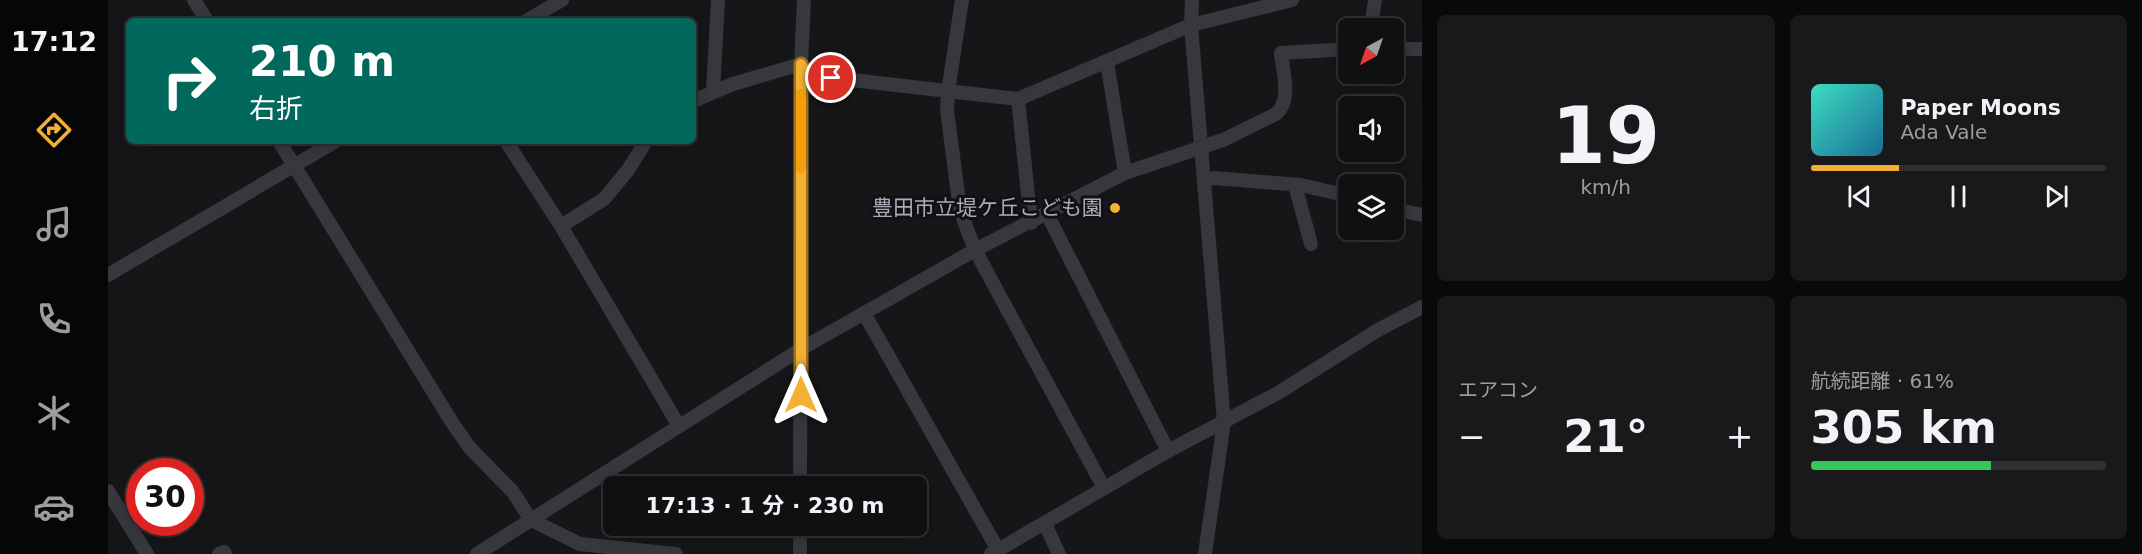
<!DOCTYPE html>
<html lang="ja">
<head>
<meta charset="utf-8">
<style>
	:root { --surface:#101012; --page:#19191b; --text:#f1f3f6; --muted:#9c9d9f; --line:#303032; --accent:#f2b134 }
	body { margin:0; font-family:"DejaVu Sans","Noto Sans JP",sans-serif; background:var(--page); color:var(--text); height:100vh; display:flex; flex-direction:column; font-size:22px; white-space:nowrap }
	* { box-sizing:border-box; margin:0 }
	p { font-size:20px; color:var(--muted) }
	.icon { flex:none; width:33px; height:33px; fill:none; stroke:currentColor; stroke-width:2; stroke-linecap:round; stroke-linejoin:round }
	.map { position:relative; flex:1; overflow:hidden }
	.panel { display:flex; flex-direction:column; gap:15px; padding:15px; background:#09090a; width:720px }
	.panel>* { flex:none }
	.hud { position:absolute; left:18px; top:18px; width:570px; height:126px; border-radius:9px; box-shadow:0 3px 15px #0003,0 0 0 2px var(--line); background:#00695c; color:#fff; overflow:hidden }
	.needle { width:39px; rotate:220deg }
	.controls { position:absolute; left:1230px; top:18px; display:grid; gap:12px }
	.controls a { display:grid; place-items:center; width:66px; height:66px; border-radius:9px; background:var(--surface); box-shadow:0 3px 15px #0003,0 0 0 2px var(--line); font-size:30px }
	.speed { position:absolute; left:18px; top:458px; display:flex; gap:12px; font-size:30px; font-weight:700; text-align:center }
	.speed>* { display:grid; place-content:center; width:78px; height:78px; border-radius:50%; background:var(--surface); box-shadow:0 3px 15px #0003,0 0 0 2px var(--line); line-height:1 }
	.speed .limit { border:9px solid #d22; background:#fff; color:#111 }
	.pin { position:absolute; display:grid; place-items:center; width:51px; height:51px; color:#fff; margin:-26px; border:3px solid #fff; border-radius:50%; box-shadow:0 2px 6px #0007 }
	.me { position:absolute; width:66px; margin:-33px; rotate:0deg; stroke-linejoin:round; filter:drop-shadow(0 0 4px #0008) }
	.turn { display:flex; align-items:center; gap:21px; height:126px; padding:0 24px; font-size:27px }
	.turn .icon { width:78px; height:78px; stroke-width:2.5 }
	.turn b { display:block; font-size:42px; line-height:51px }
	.big { font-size:45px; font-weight:700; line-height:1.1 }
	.panel .widget { flex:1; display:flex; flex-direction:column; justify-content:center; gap:9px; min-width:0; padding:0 21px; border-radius:9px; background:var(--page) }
	.panel .dial { align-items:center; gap:0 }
	.dial b { font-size:78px; line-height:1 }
	.song { display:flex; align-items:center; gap:18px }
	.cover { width:72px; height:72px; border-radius:9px; background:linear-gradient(135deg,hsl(170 70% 55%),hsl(200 70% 35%)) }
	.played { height:6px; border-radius:3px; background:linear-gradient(90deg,var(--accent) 30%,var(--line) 30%) }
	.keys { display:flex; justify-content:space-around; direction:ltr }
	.heat { display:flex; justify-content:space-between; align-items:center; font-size:33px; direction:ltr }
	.charge { height:9px; border-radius:4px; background:linear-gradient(90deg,#34c759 61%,var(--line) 0) }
	.panel .tiles { flex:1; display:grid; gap:15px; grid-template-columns:repeat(2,1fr) }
	.trip { position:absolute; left:495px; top:476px; width:324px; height:60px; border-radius:9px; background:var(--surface); box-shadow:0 3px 15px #0003,0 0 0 2px var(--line); font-weight:700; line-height:60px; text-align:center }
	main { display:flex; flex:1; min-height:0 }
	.tabs { display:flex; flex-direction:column; width:108px; justify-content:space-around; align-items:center; background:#060607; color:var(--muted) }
	.tabs .icon { width:42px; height:42px }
	.tabs .on { color:var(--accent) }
	.tabs b { font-size:27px; color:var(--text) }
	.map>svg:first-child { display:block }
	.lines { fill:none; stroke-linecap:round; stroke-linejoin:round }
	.minor { stroke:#37383d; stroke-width:14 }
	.route-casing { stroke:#9d7322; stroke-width:15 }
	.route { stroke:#f2b134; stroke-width:10 }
	.slow { stroke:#f59e0b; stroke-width:10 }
	.poi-dot { fill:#f2b134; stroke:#111113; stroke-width:2 }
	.labels { text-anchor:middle; stroke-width:6; stroke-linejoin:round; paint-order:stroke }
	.poi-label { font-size:21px; fill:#a8adb8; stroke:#111113; text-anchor:end }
</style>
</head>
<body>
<main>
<nav class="tabs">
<b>17:12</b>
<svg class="icon on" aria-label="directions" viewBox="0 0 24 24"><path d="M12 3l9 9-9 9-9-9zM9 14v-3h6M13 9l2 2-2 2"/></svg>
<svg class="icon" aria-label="music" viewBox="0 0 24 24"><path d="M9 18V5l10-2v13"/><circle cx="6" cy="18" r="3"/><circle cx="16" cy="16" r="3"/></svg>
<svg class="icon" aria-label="phone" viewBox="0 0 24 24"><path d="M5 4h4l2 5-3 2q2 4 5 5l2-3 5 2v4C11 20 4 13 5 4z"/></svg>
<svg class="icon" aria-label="climate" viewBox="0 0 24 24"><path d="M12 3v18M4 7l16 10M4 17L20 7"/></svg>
<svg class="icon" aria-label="car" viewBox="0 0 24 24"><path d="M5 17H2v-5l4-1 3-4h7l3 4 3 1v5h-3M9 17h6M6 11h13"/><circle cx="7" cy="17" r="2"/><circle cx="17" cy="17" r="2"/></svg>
</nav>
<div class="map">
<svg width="1314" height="554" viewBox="0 0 1314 554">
	<rect width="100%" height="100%" fill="#161618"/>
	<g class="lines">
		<g class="minor">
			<polyline points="86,0 99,21"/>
			<polyline points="854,0 840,92 839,110 852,210 867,250 996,488"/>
			<polyline points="1084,0 1083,25 1116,422 1097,554"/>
			<polyline points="418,21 454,0"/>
			<polyline points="1263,28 1267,0"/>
			<polyline points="1286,49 1314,49"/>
			<polyline points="999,62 1017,173"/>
			<polyline points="693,64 700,75 910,99 1083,25 1184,0"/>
			<polyline points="605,91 610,0"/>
			<polyline points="910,99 923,223"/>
			<polyline points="585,101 625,84 693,64"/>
			<polyline points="171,141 345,424 362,448 405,492 423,520 472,544 568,554"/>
			<polyline points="398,141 453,226 571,426"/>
			<polyline points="1096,180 1106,178 1193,185 1240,196"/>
			<polyline points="1187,185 1203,244"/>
			<polyline points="1286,209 1314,215"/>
			<polyline points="939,214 1060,451"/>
			<polyline points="453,226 496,199 520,170 538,141"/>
			<polyline points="0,275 228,141"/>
			<polyline points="756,313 890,550"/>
			<polyline points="692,486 693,64 696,0"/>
			<polyline points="0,491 39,554"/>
			<polyline points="937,524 951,554"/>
			<polyline points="111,554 116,552 117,554"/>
			<path d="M369,554L693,349L867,250L1017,173L1115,140L1168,114C1184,100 1175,72 1173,53L1240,49"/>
			<polyline points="692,554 692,525"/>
			<polyline points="883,554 1060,451 1170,393 1270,330 1314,307"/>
		</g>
	</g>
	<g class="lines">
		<g class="route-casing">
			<polyline id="route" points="693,395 693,64 700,75 723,78"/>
		</g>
		<use href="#route" class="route"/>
		<polyline class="slow" points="693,94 693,168"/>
	</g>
	<circle class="poi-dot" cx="1007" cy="208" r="6"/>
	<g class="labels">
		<g class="poi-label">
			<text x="995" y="215">豊田市立堤ケ丘こども園</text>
		</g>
	</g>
</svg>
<div class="controls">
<a><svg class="needle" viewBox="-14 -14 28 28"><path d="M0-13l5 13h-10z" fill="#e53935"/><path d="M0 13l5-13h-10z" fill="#9c9d9f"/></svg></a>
<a><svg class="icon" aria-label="sound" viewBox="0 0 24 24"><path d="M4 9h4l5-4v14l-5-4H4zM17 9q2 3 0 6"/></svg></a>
<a><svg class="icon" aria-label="layers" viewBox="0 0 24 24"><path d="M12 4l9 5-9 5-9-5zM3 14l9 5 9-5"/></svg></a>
</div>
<div class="speed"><div class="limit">30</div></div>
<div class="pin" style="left:723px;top:78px;background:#d93025"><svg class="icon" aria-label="arrive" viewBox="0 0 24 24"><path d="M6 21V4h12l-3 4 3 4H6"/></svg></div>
<svg class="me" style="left:693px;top:395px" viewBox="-20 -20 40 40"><path d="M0-17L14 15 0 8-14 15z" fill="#f2b134" stroke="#fff" stroke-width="4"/></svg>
<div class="trip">17:13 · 1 分 · 230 m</div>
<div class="hud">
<div class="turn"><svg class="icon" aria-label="right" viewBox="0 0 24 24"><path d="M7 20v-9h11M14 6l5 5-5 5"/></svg><div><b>210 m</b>右折</div></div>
</div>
</div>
<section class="panel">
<div class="tiles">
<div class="widget dial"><b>19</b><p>km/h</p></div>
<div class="widget">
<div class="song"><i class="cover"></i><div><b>Paper Moons</b><p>Ada Vale</p></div></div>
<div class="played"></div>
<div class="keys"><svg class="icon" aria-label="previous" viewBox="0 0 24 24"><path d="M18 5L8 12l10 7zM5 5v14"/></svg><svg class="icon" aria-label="pause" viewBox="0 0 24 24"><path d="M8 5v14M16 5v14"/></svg><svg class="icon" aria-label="next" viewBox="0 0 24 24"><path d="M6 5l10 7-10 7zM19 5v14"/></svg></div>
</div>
<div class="widget"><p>エアコン</p>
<div class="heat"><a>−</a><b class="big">21°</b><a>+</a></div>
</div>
<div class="widget"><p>航続距離 · 61%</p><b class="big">305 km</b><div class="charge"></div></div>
</div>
</section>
</main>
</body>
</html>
